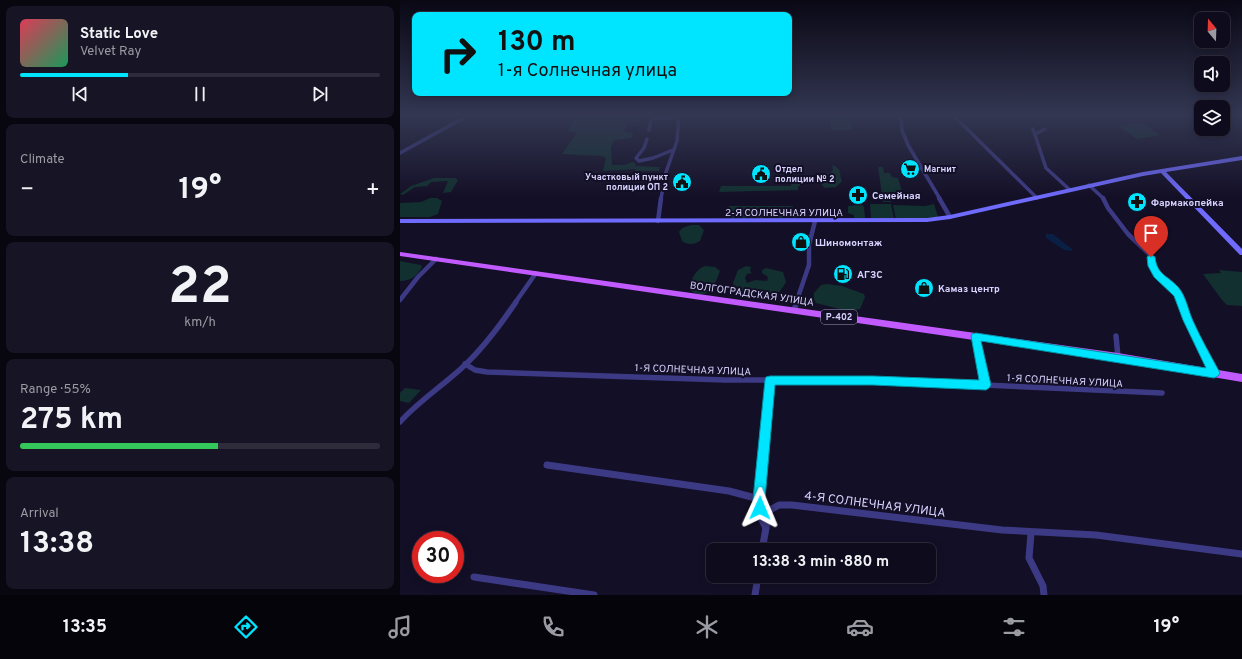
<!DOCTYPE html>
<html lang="en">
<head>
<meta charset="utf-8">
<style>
	:root { --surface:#0e0b1c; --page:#171425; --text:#f1f3f6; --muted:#9b9ba3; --line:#2e2b3b; --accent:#00e5ff }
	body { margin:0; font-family:Overpass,sans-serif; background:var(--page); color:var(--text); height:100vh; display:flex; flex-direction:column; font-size:15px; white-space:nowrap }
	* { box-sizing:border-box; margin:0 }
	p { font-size:13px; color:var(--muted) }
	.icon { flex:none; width:22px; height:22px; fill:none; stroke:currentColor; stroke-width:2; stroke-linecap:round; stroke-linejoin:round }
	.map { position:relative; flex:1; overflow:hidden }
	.details { display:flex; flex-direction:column; gap:6px; padding:6px; background:#08060f; width:400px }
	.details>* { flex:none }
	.guide { position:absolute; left:12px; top:12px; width:380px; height:84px; border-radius:8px; box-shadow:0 2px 10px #0003,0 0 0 1px var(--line); background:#00e5ff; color:#111; overflow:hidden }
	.needle { width:26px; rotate:341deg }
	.buttons { position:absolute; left:794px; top:12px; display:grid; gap:8px }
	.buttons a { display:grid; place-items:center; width:36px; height:36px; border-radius:8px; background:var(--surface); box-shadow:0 2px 10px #0003,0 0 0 1px var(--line); font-size:20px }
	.speed { position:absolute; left:12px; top:531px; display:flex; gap:8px; font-size:20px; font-weight:700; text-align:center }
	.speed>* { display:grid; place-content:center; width:52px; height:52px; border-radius:50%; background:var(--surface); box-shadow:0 2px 10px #0003,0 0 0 1px var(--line); line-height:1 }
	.speed .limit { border:6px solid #d22; background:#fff; color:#111 }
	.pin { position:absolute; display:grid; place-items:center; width:34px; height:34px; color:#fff; margin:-41px -17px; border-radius:50% 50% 50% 0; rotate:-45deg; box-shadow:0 0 4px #0007 }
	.pin .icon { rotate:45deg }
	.me { position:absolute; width:44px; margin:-22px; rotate:1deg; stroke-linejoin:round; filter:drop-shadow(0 0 3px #0008) }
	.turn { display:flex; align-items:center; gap:14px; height:84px; padding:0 20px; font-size:18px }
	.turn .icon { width:52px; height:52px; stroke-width:2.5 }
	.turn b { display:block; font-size:28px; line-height:34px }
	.big { font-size:30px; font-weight:700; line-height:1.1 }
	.details .tile { flex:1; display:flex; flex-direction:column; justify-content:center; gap:6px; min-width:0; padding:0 14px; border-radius:8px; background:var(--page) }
	.details .dial { align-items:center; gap:0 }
	.dial b { font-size:52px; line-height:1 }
	.song { display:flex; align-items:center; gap:12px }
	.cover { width:48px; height:48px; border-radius:6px; background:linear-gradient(135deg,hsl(350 70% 55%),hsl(150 70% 35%)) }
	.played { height:4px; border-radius:2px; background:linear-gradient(90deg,var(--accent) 30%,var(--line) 30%) }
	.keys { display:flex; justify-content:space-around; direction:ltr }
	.heat { display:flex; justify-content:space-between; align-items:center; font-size:22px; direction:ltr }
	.charge { height:6px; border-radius:3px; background:linear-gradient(90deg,#34c759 55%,var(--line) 0) }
	.trip { position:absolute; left:306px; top:543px; width:230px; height:40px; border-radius:8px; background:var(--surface); box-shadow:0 2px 10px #0003,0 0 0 1px var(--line); font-weight:700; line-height:40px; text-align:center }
	.tabs { display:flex; height:64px; justify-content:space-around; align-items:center; background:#06040b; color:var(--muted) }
	.tabs .icon { width:28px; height:28px }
	.tabs .selected { color:var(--accent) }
	.tabs b { font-size:18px; color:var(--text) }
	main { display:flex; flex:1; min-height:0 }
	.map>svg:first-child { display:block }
	.green { fill:#12302f }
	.water { fill:#0a1f44 }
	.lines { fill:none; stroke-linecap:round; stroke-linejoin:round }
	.street-far3 { stroke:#3d3a85; stroke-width:3.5 }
	.street-far2 { stroke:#3d3a85; stroke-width:4.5 }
	.street-far1 { stroke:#3d3a85; stroke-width:5.5 }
	.street { stroke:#3d3a85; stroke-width:7 }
	.secondary { fill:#6f6bff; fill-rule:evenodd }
	.primary { fill:#c25bff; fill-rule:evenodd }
	.route { fill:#00e5ff; stroke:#0095a6 }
	.labels { text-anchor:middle; stroke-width:4; stroke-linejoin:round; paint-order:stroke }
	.far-poi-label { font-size:9px; font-weight:bold; fill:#d9d4ff; stroke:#130f26; text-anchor:start }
	.shield { fill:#130f26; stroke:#9e99be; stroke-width:1 }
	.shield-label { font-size:9px; font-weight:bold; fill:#d9d4ff }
	.poi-label { font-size:10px; font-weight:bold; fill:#d9d4ff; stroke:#130f26; text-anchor:start }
	.street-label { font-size:10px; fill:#d9d4ff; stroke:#130f26 }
	.near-street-label { font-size:12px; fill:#d9d4ff; stroke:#130f26 }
</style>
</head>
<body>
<main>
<section class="details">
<div class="tile">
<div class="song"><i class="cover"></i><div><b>Static Love</b><p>Velvet Ray</p></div></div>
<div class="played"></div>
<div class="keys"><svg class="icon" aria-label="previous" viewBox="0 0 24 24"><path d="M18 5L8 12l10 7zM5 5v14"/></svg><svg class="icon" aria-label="pause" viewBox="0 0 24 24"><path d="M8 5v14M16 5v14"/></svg><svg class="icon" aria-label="next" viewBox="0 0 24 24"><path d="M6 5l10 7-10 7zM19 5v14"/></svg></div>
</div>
<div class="tile"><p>Climate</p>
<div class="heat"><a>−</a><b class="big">19°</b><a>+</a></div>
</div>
<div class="tile dial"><b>22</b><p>km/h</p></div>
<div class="tile"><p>Range · 55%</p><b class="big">275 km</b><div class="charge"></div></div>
<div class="tile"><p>Arrival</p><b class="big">13:38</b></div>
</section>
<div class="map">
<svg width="842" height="595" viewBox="0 0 842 595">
	<rect width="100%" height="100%" fill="#130f26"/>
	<g class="green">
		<polygon points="178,115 264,115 264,117 251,118 245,121 228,122 224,132 232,133 233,136 231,138 214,140 211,147 212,165 224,165 233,162 236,164 235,166 260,167 259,171 235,171 236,169 203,171 206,158 202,156 162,154 177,133 167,131"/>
		<polygon points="431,115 451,115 452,130 431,130"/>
		<polygon points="742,123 760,135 737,139 719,126"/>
		<path d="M432,165C442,168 439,173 442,181L436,187L425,188L422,185L423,174L430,173L433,170Z"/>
		<polygon points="478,167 483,167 484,173 490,173 492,177 498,178 502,191 498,193 497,192 489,192 491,202 483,202"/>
		<polygon points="392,175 399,175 403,179 401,186 398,186 398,190 319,192 321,186 391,186"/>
		<polygon points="34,178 55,178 58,180 51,192 43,193 48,181 31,182 27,186 15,187 3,195 0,194 11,186"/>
		<polygon points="30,198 37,198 42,201 38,214 30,217 0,217 0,203 21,202"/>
		<polygon points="470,204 491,204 494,218 471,219"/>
		<polygon points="534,204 538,217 517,219 496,220 493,205 525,206"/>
		<polygon points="462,205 464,207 465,218 454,219 454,215 448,213 448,206"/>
		<polygon points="329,206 393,206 392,212 399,213 396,218 391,219 329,218 327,216"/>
		<path d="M291,225H299L304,230L300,241C294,245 287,245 282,241L279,232L282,228Z"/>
		<path d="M0,261L21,265L22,267C17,276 11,281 0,281Z"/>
		<path d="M306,266L315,267L320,271C315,284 309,302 291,291C288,282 297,267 306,266Z"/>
		<path d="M346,266L351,267L350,271L352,273L347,274L345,278L347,283L355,280L367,281L368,277L362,273V270L366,268L383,272L386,282C378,296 375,298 359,295C354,294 349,294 343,292L342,290L334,286L333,283L338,270Z"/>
		<polygon points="819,270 842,272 842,306 827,305 822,300 803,274 821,273"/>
		<polygon points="427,284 442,286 464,294 465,297 460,309 447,311 416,303 414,299 414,293 421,285"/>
		<polygon points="5,388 21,390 9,403 0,401 0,393"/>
	</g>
	<polygon class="water" points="646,234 653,234 672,249 672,251 664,250 646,238"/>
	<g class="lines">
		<g class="street-far3">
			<polyline points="501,115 502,130 508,145 540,199"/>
			<polyline points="556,118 637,198"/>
			<polyline points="633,129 646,168 670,190"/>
			<polyline points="249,130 251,120 253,119 280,117"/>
			<polyline points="635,134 645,129"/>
			<polyline points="247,139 244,148 236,158 239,161 253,158 273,150"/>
			<polyline points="0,153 69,115"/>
			<polyline points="689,185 704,199"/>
			<polyline points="261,199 265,175 277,141 279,115"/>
		</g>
		<g class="street-far2">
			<polyline points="539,198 550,217"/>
			<polyline points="703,198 708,208 728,234 750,255 752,266 757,275 777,292 782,303"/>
			<polyline points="258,221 261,198"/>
			<polyline points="0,300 18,277 36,259"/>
			<polyline points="115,303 136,273"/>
			<polyline points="396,303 409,265 409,245 415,221"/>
		</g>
		<g class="street-far1">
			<polyline points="782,302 788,320 814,373"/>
			<polyline points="394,310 397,302"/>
			<polyline points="716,336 718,357"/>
			<polyline points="576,337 586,385"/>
			<polyline points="65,364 75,370 87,372 325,380 473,380 762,393"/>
			<path d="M0,422C20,400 44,385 65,365C85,346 101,324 116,302"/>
			<polyline points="365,433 370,380"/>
		</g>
		<g class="street">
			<polyline points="147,465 329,491 359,499 360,516 366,528 368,511 379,505 392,505 602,530 696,535 842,554"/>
			<polyline points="359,499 365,432"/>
			<polyline points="631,533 629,558 643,586 644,595"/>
			<polyline points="362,550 366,528"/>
			<polyline points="74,577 194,595"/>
			<polyline points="355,595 358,576"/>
		</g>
		<polygon class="secondary" points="842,156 842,160 766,172 842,249 842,255 840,255 761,173 743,176 550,219 527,222 0,223 0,219 527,218 550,215 743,172"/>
		<polygon class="primary" points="0,252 718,353 842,374 842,382 718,361 0,256"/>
	</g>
	<linearGradient id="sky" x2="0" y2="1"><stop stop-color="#0a0815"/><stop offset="0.58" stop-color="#333752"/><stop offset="1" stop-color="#333752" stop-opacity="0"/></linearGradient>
	<rect width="842" height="198" fill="url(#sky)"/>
	<path class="route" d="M751,254L755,257C757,275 767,275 778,287C786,296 788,310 793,321C801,339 811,356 820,373L818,376L814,378L581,341L591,385L589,388L586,390L473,385H375L365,499L366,508L364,512L360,514L355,512L353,499L365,380L366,377L370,376H473L579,380L571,336L572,334L576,333L806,368L783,320L774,296L754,277L748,266L747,257Z"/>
	<defs>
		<g id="supermarket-disc" transform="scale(1)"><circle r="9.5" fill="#00e5ff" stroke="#130f26"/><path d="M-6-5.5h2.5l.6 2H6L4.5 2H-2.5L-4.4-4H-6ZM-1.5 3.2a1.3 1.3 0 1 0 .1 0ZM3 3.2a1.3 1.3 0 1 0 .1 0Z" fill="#111"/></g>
		<g id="civic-disc" transform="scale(1)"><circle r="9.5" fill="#00e5ff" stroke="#130f26"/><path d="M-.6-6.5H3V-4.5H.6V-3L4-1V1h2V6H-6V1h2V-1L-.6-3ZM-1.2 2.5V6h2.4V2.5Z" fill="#111"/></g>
		<g id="pharmacy-disc" transform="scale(1)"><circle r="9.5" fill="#00e5ff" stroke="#130f26"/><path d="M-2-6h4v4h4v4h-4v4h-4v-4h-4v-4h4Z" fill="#111"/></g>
		<g id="shop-disc" transform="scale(1)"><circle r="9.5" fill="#00e5ff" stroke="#130f26"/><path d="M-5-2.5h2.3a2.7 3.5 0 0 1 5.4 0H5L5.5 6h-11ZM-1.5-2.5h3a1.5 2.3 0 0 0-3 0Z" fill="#111"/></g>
		<g id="fuel-disc" transform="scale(1)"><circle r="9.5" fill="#00e5ff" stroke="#130f26"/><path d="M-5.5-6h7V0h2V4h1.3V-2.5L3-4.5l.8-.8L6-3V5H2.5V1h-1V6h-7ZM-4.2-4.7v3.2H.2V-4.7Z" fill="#111"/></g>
	</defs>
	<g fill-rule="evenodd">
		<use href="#supermarket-disc" x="510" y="169"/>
		<use href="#civic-disc" x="361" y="174"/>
		<use href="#civic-disc" x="282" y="182"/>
		<use href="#pharmacy-disc" x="458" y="195"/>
		<use href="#pharmacy-disc" x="737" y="202"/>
		<use href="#shop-disc" x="401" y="242"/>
		<use href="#fuel-disc" x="443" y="274"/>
		<use href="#shop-disc" x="524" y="288"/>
	</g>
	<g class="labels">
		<g class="far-poi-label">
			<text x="375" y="172">Отдел<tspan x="375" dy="10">полиции № 2</tspan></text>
			<text x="524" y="172">Магнит</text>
			<text x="268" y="180" text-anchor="end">Участковый пункт<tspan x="268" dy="10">полиции ОП 2</tspan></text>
		</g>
		<rect class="shield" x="421" y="310" width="36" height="14" rx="3"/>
		<g class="shield-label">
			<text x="439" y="320">Р-402</text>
		</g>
		<g class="poi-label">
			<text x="472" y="199">Семейная</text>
			<text x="751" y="206">Фармакопейка</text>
			<text x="415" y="246">Шиномонтаж</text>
			<text x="457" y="278">АГЗС</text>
			<text x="538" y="292">Камаз центр</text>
		</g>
		<g class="street-label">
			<text x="384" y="216">2-Я СОЛНЕЧНАЯ УЛИЦА</text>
			<text transform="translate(352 293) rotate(8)" y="4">ВОЛГОГРАДСКАЯ УЛИЦА</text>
			<text transform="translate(293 369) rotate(2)" y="4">1-Я СОЛНЕЧНАЯ УЛИЦА</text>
			<text transform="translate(665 380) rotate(3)" y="4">1-Я СОЛНЕЧНАЯ УЛИЦА</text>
		</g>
		<g class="near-street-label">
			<text transform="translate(475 504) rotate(7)" y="4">4-Я СОЛНЕЧНАЯ УЛИЦА</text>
		</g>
	</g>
</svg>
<div class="buttons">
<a><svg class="needle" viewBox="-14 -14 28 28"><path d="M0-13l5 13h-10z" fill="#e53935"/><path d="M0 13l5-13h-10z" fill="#9b9ba3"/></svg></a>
<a><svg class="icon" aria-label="sound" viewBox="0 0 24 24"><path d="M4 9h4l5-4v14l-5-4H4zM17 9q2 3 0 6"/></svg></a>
<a><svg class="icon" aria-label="layers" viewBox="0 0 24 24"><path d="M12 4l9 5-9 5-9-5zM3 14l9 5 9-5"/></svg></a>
</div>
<div class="speed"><div class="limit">30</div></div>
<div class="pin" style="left:751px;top:257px;background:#d93025"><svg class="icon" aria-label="arrive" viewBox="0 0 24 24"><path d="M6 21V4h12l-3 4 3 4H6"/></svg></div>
<svg class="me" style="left:360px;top:508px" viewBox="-20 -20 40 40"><path d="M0-17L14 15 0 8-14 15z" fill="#00e5ff" stroke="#fff" stroke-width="4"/></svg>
<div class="trip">13:38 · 3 min · 880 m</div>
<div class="guide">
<div class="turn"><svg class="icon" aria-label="right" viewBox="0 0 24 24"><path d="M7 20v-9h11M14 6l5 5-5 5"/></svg><div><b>130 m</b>1-я Солнечная улица</div></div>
</div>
</div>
</main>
<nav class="tabs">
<b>13:35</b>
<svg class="icon selected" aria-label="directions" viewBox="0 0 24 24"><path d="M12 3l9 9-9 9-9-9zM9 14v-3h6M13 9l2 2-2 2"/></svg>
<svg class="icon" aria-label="music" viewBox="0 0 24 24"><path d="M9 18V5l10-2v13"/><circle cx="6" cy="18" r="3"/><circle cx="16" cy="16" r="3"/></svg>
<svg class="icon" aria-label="phone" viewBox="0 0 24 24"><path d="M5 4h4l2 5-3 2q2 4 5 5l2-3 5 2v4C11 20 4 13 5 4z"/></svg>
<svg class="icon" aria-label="climate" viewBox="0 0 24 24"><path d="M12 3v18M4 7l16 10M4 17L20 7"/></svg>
<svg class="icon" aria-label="car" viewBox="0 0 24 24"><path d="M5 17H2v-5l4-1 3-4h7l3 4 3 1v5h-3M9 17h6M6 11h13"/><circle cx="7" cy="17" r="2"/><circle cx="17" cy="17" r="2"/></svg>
<svg class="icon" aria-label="filters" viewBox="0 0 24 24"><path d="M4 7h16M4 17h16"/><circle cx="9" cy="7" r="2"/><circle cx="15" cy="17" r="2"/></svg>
<b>19°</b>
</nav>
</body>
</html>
